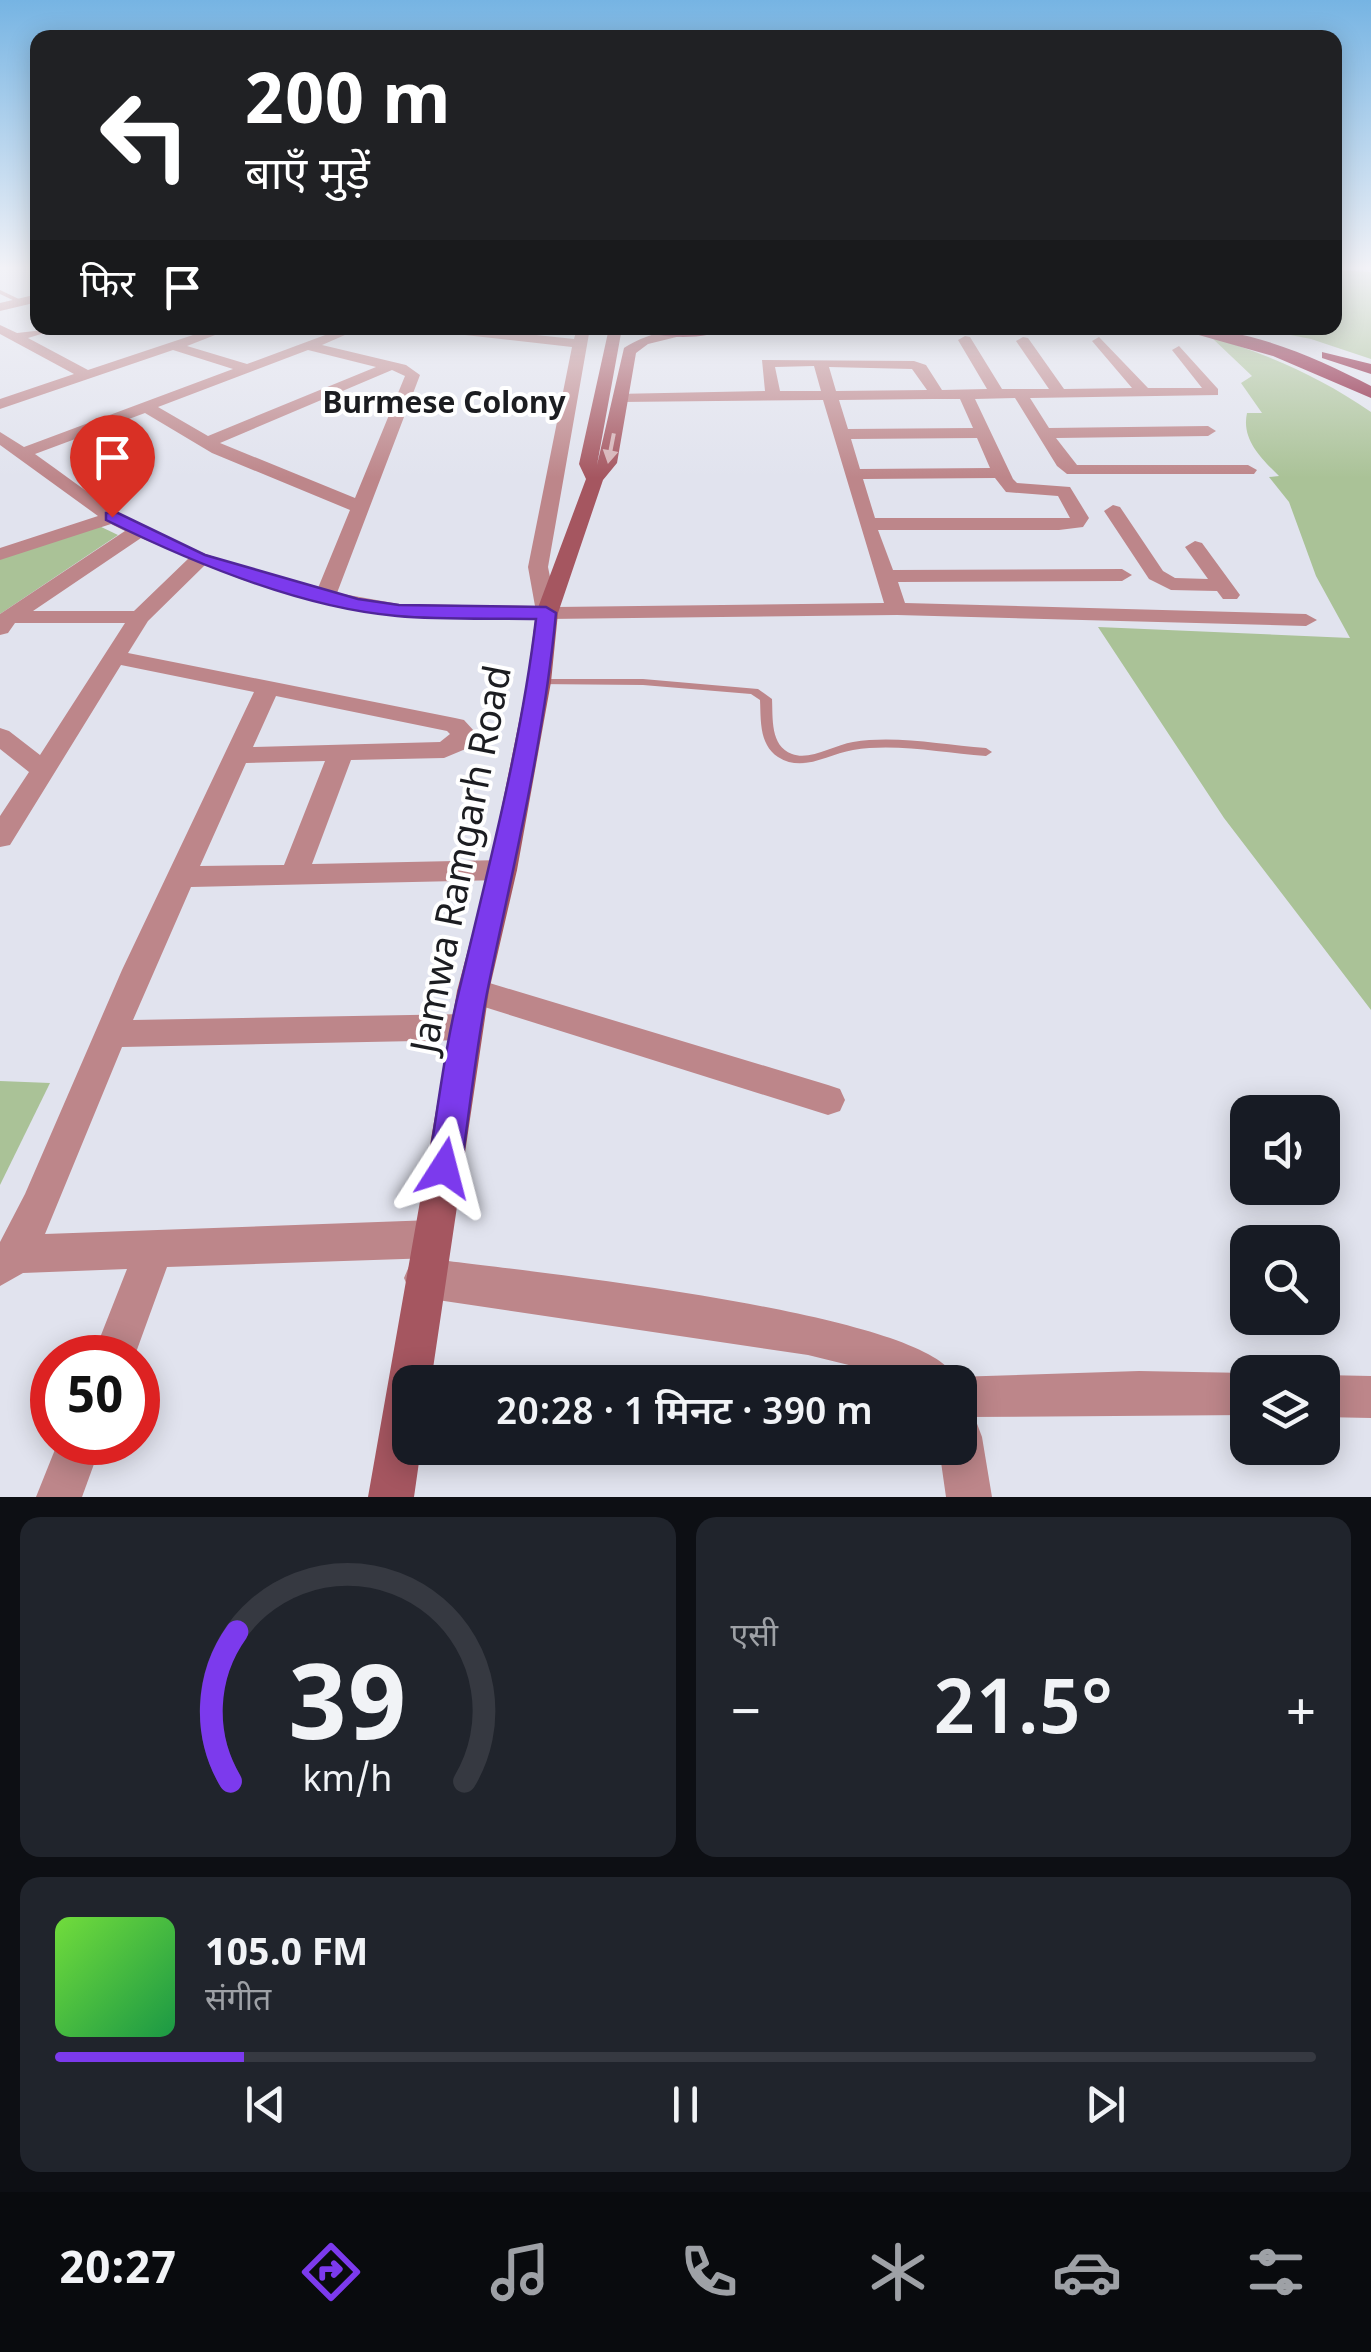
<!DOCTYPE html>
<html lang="hi">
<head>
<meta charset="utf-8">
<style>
	:root { --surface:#171b24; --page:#20242c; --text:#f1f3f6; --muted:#9ea1a6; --line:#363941; --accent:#7c3aed }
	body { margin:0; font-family:Georgia,"Noto Sans Devanagari",serif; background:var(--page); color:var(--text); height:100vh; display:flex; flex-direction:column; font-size:38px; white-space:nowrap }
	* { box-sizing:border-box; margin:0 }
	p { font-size:32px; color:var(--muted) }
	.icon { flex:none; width:55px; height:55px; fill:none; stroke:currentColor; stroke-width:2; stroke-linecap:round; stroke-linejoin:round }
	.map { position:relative; height:1497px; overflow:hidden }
	.panel { display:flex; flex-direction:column; gap:20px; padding:20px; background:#0d0f14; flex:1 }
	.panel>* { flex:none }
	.banner { position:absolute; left:30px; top:30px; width:1312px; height:305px; border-radius:20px; box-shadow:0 5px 25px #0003; background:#202124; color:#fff; overflow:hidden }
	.buttons { position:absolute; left:1230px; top:1095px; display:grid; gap:20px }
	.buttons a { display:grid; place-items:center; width:110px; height:110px; border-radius:20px; background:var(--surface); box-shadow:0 5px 25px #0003; font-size:50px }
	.speed { position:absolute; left:30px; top:1335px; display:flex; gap:20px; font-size:50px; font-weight:700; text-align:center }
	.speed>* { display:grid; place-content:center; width:130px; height:130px; border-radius:50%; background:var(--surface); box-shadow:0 5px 25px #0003; line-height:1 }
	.speed .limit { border:15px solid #d22; background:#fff; color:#111 }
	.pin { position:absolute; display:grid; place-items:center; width:85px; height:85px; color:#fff; margin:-102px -42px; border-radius:50% 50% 50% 0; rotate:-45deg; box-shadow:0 0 10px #0007 }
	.pin .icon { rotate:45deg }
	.me { position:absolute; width:110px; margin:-55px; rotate:9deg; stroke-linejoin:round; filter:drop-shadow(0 0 8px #0008) }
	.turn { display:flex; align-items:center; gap:35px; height:210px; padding:0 50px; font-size:45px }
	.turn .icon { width:130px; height:130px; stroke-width:2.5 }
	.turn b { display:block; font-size:70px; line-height:85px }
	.then { display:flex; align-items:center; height:95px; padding:0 50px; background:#0003; gap:20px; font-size:38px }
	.big { font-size:75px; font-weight:600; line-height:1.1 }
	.panel .tile { flex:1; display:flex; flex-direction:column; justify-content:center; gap:15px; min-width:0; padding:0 35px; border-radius:20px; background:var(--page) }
	.panel .dial { align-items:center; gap:0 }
	.dial svg { height:260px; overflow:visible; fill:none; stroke:var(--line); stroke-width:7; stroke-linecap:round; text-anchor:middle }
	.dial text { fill:var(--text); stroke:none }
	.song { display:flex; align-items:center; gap:30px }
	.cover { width:120px; height:120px; border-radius:15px; background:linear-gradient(135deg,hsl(100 70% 55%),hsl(140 70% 35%)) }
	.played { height:10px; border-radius:5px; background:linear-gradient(90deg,var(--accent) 15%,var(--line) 15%) }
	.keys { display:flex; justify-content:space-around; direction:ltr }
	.heat { display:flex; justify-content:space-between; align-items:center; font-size:55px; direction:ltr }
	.panel .tiles { flex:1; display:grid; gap:20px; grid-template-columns:1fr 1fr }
	.tile:last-child { grid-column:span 2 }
	.trip { position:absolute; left:392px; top:1365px; width:585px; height:100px; border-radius:20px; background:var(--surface); box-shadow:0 5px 25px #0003; font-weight:600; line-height:100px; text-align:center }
	.dock { display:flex; height:160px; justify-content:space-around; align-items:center; background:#090b0e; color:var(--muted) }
	.dock .icon { width:70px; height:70px }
	.dock .active { color:var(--accent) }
	.dock b { font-size:45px; color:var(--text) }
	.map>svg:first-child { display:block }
	.green { fill:#aac297 }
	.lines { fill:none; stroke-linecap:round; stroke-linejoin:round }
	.service { fill:#bd868a; fill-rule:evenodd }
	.minor { fill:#bd868a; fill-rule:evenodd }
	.secondary { fill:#a55660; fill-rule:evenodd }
	.trunk { fill:#881836; fill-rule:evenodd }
	.oneway { fill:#d6b3b7 }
	.route { fill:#7c3aed; stroke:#51269a; stroke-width:2.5 }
	.labels { text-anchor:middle; stroke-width:8; stroke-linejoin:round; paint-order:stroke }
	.far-neighbourhood-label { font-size:30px; font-weight:bold; fill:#1c1d21; stroke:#fff }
	.near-street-label { font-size:38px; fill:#1c1d21; stroke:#fff }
</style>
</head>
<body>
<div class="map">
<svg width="1371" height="1497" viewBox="0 0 1371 1497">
	<rect width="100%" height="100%" fill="#e1e3ee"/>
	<g class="green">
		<polygon points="1335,270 1371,272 1371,359 1311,339 1255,328 1335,328"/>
		<path d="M1211,337C1270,355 1320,377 1371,412V1010L1224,818L1098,627L1350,638L1316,576L1289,502L1269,477L1279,476C1262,459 1241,440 1247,413H1262L1241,383L1252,376Z"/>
		<polygon points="95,524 118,535 0,614 0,559"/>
		<polygon points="0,1081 50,1083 0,1185"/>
	</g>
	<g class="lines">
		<g class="service">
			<polygon points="0,290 23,301 24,302 19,303 0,294"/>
			<path d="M539,679H643L758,689L772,699C773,718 770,746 792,754C810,761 834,745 853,742C896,735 943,745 986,748L992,752L986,756C943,753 896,743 853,750C828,754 803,773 778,757C759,744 761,721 760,700L751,694L643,685L535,684L533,682Z"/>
		</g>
		<g class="minor">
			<polygon points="38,294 38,302 0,311 0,303"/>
			<path d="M0,325L17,333L61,328L28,338L88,370L214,328H233L187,346L247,364L344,328H361L322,345L406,365L420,375L337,593L399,604L535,606L528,567L572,347L438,332L432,328H469L574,339L577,328H590L548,567L556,607L884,603L823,400L620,402L615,400V394L765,391L762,360L914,361L926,365L942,390L987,389L958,340L965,336L970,337L1002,389H1049L1016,341L1023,337L1028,338L1064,389L1132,388L1092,341L1099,337L1148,388H1202L1172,350L1179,346L1218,389V395L1030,398L1049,428L1208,426L1216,431L1208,436L1056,438L1077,465H1248L1257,470L1254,474H1067L1057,466L1015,398L975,399L1013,479L1017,483L1070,487L1089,518L1083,527L1059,530H878L893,570L1122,569L1132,575L1122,581L898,582L905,603L1306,614L1317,620L1306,626L897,615L547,619L399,616L318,601L243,580L205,565L148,621L128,653L455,718L464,720L475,732L468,748L444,758L351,760L312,864L503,860L513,863L517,870L513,877L503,880L191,887L133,1020L467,1014L479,1018L483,1027L479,1036L467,1040L122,1047L45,1234L433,1220L447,1226L452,1239L447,1252L433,1258L167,1267L134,1358H92L127,1269L23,1273L0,1286V1242L25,1194L122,970L254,692L121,665L10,845L0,847V816L29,772L0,749V728L9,731L40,755L125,623H15L8,633L0,635V614L125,531L111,524L0,560V548L98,516L0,445V432L24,447L233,369L173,350L0,409V399L74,374L0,334ZM308,350L376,367L208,436L158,407ZM814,366L821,391H780L775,367ZM829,367L912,369L927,390L836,391ZM392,370L405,376L355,498L220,443ZM932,399H960L973,428L848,429L839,400ZM145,413L212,453L350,510L318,588C253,571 174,548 117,512C89,494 62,473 35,454ZM977,438L990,468L860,469L851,439ZM995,478L1006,492L1058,496L1070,518H875L863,479ZM141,538L189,558L134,611H33ZM276,696L447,731L450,734L440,742L253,747ZM325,761L284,865L200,866L246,763Z"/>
			<polygon points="1113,505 1120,507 1163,571 1175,578 1208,579 1185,547 1195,541 1202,543 1240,595 1237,599 1223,599 1217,591 1171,590 1149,579 1104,511"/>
			<polygon points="473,978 828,1085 840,1089 845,1100 840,1111 828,1115 462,1000 457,991 462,982"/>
			<path d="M424,1258C506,1269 927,1311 954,1377L1139,1371L1248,1373V1415L965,1417L976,1421L982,1437L992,1497H946L939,1448H960V1382H897L861,1368L808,1355L424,1298L410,1292L404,1278L410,1264Z"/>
			<polygon points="1322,1375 1371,1376 1371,1418 1322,1417"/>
			<polygon points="58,1442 102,1442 82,1497 36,1497"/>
		</g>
		<path class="secondary" d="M609,328H622L597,465L624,348C642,336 681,322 701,331L648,344L636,353L617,463L603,480L558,613L551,682L517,870L489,991L431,1382H410V1448H421L414,1497H368L457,991L489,870L527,682L536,613L586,479L579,464Z"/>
		<g class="trunk">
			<path d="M639,328H727C709,340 657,340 639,328Z"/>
			<path d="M1174,328C1240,324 1313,356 1371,386V398L1273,356Z"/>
			<polygon points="1322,352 1371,364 1371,374 1322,358"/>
		</g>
	</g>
	<defs><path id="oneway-solid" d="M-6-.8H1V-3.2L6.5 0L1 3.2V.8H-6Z" transform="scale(2.5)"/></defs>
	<use class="oneway" href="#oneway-solid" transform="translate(611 448) rotate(101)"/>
	<linearGradient id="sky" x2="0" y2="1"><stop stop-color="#76b4e3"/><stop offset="0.56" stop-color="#f2f2f7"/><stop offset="1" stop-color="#f2f2f7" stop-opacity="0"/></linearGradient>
	<rect width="1371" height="478" fill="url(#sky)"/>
	<path class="route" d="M106,513H118L205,555L358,599L399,605L546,607L556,613C544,740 514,863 488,988C476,1047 470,1109 461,1168L456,1179L444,1184L432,1179L428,1168C438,1108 445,1046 460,987C489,865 521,744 536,619C490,618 443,620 397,616C303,608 191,562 106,520Z"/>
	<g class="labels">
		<g class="far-neighbourhood-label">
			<text x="444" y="413">Burmese Colony</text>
		</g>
		<g class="near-street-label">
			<text transform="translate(461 859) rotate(-79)" y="13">Jamwa Ramgarh Road</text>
		</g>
	</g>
</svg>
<div class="buttons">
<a><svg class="icon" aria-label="sound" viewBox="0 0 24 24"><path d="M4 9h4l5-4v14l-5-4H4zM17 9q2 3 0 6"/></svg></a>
<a><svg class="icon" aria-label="search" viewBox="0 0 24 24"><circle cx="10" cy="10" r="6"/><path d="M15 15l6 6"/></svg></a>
<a><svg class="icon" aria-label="layers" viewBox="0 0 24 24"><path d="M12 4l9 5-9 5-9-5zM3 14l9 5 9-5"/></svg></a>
</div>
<div class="speed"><div class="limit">50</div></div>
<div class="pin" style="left:112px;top:517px;background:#d93025"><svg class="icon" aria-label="arrive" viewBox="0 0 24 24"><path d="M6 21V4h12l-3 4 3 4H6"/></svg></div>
<svg class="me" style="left:444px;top:1168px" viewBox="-20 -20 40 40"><path d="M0-17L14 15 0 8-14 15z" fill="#7c3aed" stroke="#fff" stroke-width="4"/></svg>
<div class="trip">20:28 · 1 मिनट · 390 m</div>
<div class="banner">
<div class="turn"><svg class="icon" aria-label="left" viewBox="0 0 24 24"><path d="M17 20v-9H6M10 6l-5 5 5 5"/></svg><div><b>200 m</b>बाएँ मुड़ें</div></div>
<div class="then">फिर<svg class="icon" aria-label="arrive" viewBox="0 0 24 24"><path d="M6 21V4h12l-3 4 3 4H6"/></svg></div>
</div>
</div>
<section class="panel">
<div class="tiles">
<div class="tile dial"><svg viewBox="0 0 100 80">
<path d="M14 69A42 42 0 1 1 86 69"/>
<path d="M14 69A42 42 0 0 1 16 23" stroke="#7c3aed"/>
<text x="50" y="56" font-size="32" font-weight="700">39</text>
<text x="50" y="72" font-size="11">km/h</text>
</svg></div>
<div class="tile"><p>एसी</p>
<div class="heat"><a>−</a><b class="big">21.5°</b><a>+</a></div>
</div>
<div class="tile">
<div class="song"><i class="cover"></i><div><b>105.0 FM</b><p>संगीत</p></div></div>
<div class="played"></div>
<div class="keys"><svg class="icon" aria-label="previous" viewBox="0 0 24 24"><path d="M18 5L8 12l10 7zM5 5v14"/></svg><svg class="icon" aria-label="pause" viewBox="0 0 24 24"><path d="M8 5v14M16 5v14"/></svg><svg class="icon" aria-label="next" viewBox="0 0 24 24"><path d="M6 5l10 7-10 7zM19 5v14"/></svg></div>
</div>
</div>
</section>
<nav class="dock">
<b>20:27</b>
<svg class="icon active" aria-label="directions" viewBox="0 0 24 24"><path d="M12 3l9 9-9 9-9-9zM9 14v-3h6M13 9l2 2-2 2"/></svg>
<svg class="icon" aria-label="music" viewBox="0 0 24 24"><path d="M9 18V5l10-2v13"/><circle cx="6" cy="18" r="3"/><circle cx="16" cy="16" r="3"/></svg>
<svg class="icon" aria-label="phone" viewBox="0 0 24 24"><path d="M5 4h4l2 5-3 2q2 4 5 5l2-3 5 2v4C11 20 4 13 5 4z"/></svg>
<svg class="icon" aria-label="climate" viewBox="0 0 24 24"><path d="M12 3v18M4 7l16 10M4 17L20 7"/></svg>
<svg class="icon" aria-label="car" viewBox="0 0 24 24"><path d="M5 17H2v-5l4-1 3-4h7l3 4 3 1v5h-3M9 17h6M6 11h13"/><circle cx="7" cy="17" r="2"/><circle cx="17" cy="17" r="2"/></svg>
<svg class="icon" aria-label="filters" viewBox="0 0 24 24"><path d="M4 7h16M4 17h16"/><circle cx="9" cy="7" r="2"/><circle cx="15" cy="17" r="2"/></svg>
</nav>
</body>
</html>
